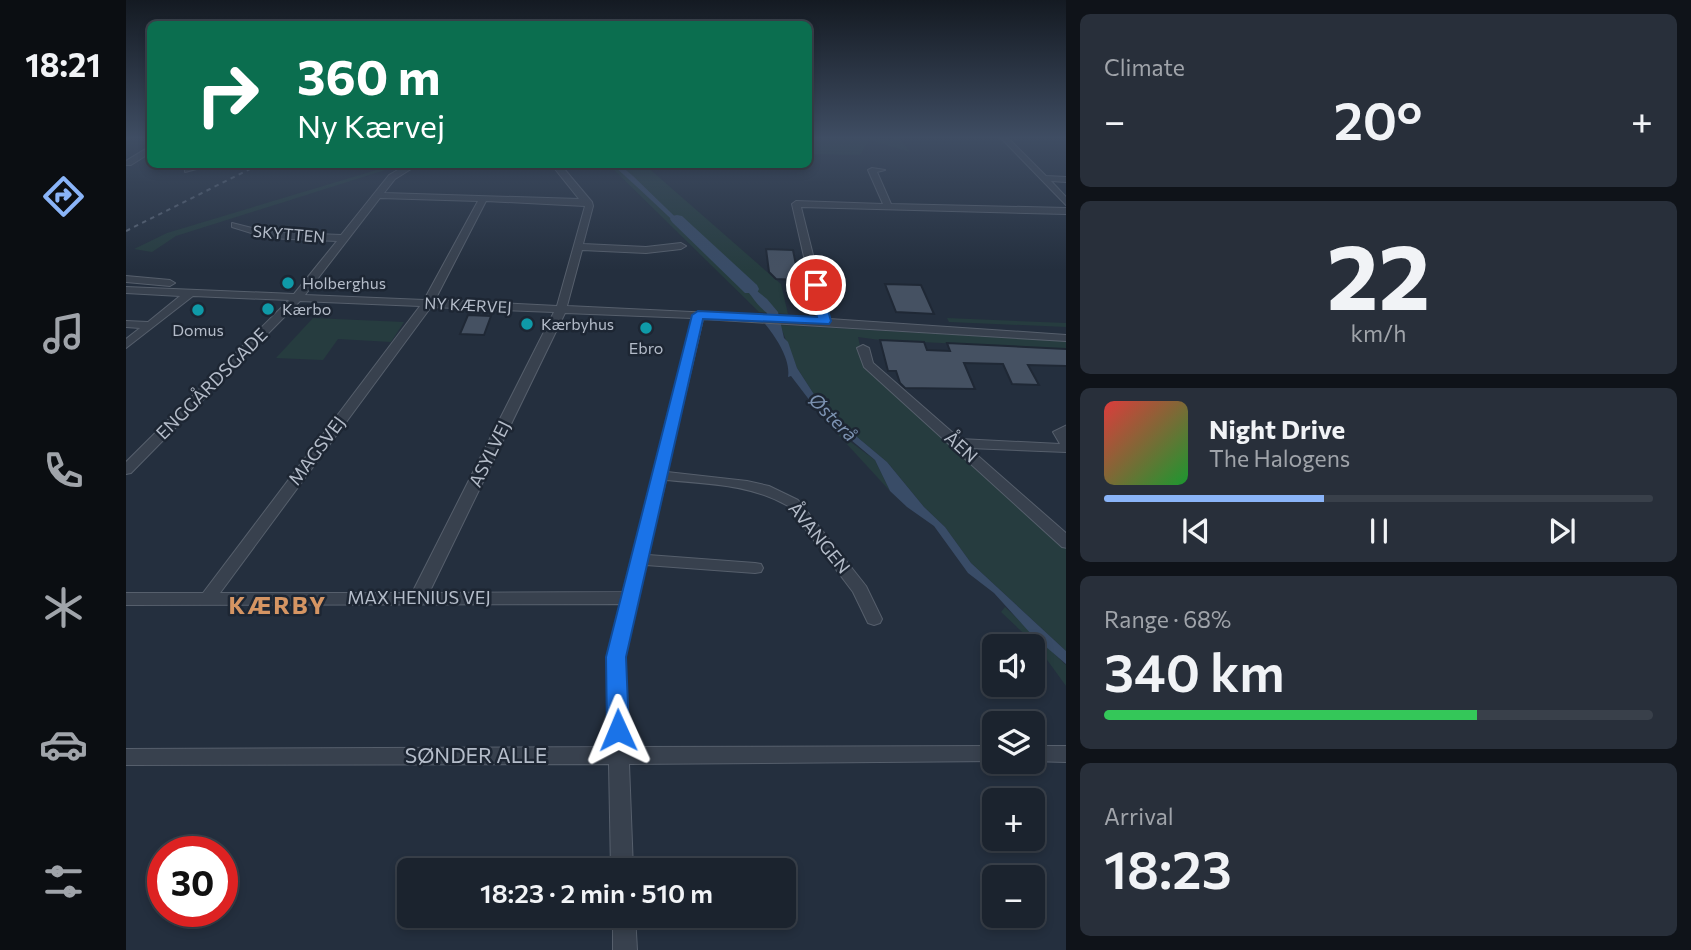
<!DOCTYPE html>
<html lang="en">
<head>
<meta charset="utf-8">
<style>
	:root { --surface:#1b232e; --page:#282f3a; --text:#f1f3f6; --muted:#a0a4aa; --line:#39404a; --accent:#8ab4f8 }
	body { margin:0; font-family:Commissioner,sans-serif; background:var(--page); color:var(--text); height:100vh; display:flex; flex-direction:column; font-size:26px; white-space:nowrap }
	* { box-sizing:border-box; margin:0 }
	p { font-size:23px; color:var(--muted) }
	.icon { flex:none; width:38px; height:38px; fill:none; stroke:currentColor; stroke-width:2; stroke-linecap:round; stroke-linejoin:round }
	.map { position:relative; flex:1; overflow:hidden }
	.sheet { display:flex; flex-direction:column; gap:14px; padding:14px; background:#0f1319; width:625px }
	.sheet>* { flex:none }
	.top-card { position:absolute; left:21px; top:21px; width:665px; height:147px; border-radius:10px; box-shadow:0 4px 10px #0003,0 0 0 2px var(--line); background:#0b6e4f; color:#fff; overflow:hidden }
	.tools { position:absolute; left:856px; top:634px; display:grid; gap:14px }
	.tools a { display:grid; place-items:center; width:63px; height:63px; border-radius:10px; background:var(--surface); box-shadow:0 4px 10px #0003,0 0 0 2px var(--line); font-size:35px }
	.speed { position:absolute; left:21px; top:836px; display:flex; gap:14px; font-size:35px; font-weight:700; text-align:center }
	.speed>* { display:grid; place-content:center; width:91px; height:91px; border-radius:50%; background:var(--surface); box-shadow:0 4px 10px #0003,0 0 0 2px var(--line); line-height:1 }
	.speed .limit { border:10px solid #d22; background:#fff; color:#111 }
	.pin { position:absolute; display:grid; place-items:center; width:60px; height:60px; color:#fff; margin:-30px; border:4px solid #fff; border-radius:50%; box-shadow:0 2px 7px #0007 }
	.me { position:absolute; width:77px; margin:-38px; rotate:359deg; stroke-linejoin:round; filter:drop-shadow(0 0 5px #0008) }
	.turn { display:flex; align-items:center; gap:24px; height:147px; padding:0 35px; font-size:32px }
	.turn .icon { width:91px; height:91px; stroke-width:2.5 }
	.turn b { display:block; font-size:49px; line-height:60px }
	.big { font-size:52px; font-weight:600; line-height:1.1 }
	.sheet .widget { flex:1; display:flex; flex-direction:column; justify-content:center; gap:10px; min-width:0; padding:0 24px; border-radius:10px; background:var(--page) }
	.sheet .dial { align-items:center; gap:0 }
	.dial b { font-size:91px; line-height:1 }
	.song { display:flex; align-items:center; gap:21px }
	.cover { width:84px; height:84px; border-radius:10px; background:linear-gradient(135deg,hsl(0 70% 55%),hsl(130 70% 35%)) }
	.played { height:7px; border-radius:4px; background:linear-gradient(90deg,var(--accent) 40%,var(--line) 40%) }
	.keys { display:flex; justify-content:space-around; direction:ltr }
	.heat { display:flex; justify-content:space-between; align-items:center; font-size:38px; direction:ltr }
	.charge { height:10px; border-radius:5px; background:linear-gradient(90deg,#34c759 68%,var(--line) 0) }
	.trip { position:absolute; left:271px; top:858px; width:399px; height:70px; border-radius:10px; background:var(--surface); box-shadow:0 4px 10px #0003,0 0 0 2px var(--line); font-weight:600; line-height:70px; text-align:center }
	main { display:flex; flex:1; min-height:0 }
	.menu { display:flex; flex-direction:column; width:126px; justify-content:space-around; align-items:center; background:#0b0e12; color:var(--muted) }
	.menu .icon { width:49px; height:49px }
	.menu .selected { color:var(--accent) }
	.menu b { font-size:32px; color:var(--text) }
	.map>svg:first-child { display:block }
	.green { fill:#263c3f }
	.water { fill:#394c67 }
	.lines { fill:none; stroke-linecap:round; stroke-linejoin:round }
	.river { fill:#394c67; fill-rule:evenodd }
	.building { fill:#455162; stroke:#1f2835; stroke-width:2 }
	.minor-casing { stroke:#565f6c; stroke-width:2 }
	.minor { fill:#38414e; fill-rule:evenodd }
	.rail { stroke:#5a6575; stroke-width:2; stroke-dasharray:4.5 4.5; stroke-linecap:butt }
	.route { fill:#1a73e8; stroke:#114b97; stroke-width:2 }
	.culture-dot { fill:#0f9aa8; stroke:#1d2633; stroke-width:2.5 }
	.labels { text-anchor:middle; stroke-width:5; stroke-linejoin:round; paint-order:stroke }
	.far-street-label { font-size:16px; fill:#b4bcc9; stroke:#1d2633 }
	.far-poi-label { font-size:16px; fill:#b4bcc9; stroke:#1d2633; text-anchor:start }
	.street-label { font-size:18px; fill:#b4bcc9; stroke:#1d2633 }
	.water-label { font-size:19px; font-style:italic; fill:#7c92b1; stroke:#1d2633 }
	.near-street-label { font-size:21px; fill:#b4bcc9; stroke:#1d2633 }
	.district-label { font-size:24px; font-weight:bold; letter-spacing:2px; fill:#d59563; stroke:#1d2633 }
</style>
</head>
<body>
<main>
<nav class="menu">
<b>18:21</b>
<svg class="icon selected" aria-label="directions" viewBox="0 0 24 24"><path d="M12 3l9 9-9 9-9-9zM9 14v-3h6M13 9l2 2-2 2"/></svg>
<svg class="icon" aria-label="music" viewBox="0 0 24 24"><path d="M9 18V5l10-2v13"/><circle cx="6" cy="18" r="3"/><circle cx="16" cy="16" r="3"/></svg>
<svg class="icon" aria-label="phone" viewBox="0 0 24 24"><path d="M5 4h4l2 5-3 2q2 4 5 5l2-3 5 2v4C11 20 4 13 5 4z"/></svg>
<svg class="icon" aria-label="climate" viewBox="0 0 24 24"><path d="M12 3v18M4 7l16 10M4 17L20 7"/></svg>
<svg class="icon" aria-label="car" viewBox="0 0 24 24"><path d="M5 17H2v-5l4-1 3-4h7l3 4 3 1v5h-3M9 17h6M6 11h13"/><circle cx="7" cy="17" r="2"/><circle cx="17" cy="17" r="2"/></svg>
<svg class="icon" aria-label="filters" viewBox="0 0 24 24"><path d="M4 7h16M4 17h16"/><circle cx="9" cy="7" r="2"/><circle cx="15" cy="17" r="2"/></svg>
</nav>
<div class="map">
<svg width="941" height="950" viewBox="0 0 941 950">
	<rect width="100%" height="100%" fill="#242f3e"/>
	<g class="green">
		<polygon points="683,137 743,137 764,140 766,137 773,137 784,152 743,140 734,155 683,154"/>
		<polygon points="267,165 275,165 50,236 26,252 8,249 41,233"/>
		<polygon points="483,165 519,165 655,284 662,314 633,312"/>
		<polygon points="187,318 278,322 265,342 212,339 197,360 150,358"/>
		<polygon points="821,318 940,323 940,327 823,322"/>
		<polygon points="654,325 940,341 940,349 754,340 732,337 738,363 940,549 940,651 845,563 819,527 798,507 761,462 706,416 691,399 671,368"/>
		<polygon points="707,429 749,460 764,491"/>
		<polygon points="879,607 940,665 940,686 911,646 875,612"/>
	</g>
	<path class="water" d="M487,165H494L507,176L602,268L641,299L652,312L658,338L662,342L671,368L691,399L706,416L761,462L798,507L819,527L845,563L940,651V664L906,635L868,593L842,573L808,526L781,507L764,491L749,460L694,414L665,376L662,377C665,360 650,337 639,324L642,321L641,313C629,304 625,293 613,282C570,244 530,203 487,165Z"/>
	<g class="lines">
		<polygon class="river" points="551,215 556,216 631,285 633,289 631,293 619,293 546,222 544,219 546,216"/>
	</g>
	<g class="building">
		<polygon points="640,249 667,250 673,280 650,279 643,272"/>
		<polygon points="759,284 795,285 808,314 770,312"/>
		<polygon points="342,315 365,316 358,335 334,334"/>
		<polygon points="754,340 798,342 801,350 824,351 821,343 941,349 941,366 902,365 913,385 886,384 877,364 838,363 849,389 779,388 774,383 770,371 762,371"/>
	</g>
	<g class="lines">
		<g class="minor-casing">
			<g id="minor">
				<polygon points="0,137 5,137 0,139"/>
				<polygon points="874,137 881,137 920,176 941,177 941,182 925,181 941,198 941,206"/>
				<polygon points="21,148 24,148 24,153 5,165 0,165 0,161"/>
				<polygon points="65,164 81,164 82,166 59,172 59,168"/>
				<path d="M282,164H293L269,179L258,193L453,199L425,164H434L466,202L467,206L457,244L520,247L555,243L560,246L555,249L520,253L456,250L441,306L692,318L666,204L670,201L757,204L742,170L746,168L759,170L751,172L765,204L941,208V214L675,207L703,319L941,335V341L577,319L541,472L621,481L643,486L672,500L740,586L756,619L754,623L748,625L742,623L727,592L662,506C624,484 582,484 540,480L522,555L629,563L635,564L637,568L635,572L629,573L520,565L499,657L502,747L868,746V761H871L503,764L507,870H485L483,764L0,765V749L483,747L481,657L494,604L0,605V593H77L294,306L174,301L5,473L0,474V462L163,300L67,296L0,348V339L14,328L0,327V321L22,322L54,296L0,293V287L168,294L211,241L141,238L106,227V223L142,232L215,235L263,175ZM254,198L352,201L298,300L179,295ZM360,201L459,206L431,306L309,300ZM305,307L428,312L286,593H94ZM439,313L566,318L497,592L303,593Z"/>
				<polygon points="378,164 405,164 374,169 374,165"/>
				<polygon points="0,276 44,280 49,283 44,286 0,282"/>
				<polygon points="737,345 743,348 747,363 834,439 934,444 927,432 941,425 941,452 843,448 941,534 941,548 936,547 738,367 731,348"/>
				<polygon points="906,746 941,746 941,762 903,761 906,761"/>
				<polygon points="487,915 509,915 511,950 487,950"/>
			</g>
		</g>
		<use href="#minor" class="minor"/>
		<polyline class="rail" points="0,231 134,164"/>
	</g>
	<linearGradient id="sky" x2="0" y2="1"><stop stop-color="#141a22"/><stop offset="0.51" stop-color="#3f4d63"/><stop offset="1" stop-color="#3f4d63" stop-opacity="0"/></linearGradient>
	<rect width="941" height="270" fill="url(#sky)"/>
	<polygon class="route" points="690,282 695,285 705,321 703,324 577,319 500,657 503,730 499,737 492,739 484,737 481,730 480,657 566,315 572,311 691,317 684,285"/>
	<g class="culture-dot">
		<circle cx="162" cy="283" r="7"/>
		<circle cx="142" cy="309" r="7"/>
		<circle cx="72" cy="310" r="7"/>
		<circle cx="401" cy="324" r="7"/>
		<circle cx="520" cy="328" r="7"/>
	</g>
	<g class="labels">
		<g class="far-street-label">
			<text transform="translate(163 234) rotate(5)" y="6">SKYTTEN</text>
			<text transform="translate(342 305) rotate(3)" y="6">NY KÆRVEJ</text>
		</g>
		<g class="far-poi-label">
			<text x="176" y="289">Holberghus</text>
			<text x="156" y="315">Kærbo</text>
			<text x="415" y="330">Kærbyhus</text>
			<text x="72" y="336" text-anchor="middle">Domus</text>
			<text x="520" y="354" text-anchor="middle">Ebro</text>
		</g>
		<g class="street-label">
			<text transform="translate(86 384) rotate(-45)" y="6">ENGGÅRDSGADE</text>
			<text transform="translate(835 447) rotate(42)" y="6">ÅEN</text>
			<text transform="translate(191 451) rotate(-53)" y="6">MAGSVEJ</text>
			<text transform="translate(364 454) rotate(-64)" y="6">ASYLVEJ</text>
			<text transform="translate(693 538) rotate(51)" y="6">ÅVANGEN</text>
			<text x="293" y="604">MAX HENIUS VEJ</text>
		</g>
		<g class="water-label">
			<text transform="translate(707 417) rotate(45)" y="7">Østerå</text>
		</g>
		<g class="near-street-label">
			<text x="350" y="763">SØNDER ALLE</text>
		</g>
		<g class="district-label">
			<text x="152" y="614">KÆRBY</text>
		</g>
	</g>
</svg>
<div class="tools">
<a><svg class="icon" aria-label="sound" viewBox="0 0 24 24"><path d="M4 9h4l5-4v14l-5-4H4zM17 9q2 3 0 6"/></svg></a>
<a><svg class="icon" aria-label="layers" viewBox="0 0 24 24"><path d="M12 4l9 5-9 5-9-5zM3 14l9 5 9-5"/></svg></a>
<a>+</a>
<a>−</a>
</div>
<div class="speed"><div class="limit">30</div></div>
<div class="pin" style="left:690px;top:285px;background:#d93025"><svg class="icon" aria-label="arrive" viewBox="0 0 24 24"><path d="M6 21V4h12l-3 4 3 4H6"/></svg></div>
<svg class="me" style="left:492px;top:730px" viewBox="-20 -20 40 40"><path d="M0-17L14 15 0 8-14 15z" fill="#1a73e8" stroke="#fff" stroke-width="4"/></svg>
<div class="trip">18:23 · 2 min · 510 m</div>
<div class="top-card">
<div class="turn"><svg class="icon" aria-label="right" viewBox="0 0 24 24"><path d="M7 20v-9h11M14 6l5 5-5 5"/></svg><div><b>360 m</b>Ny Kærvej</div></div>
</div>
</div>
<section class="sheet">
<div class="widget"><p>Climate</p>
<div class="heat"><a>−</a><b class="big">20°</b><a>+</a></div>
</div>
<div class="widget dial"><b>22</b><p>km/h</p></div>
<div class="widget">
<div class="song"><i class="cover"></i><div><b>Night Drive</b><p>The Halogens</p></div></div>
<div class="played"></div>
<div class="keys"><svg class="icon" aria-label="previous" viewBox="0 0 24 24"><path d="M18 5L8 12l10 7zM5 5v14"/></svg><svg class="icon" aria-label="pause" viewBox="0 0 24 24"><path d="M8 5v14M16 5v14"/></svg><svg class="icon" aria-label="next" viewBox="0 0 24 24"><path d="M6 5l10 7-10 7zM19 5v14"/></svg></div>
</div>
<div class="widget"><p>Range · 68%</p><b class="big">340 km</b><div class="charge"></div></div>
<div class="widget"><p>Arrival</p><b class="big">18:23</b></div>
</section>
</main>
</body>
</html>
